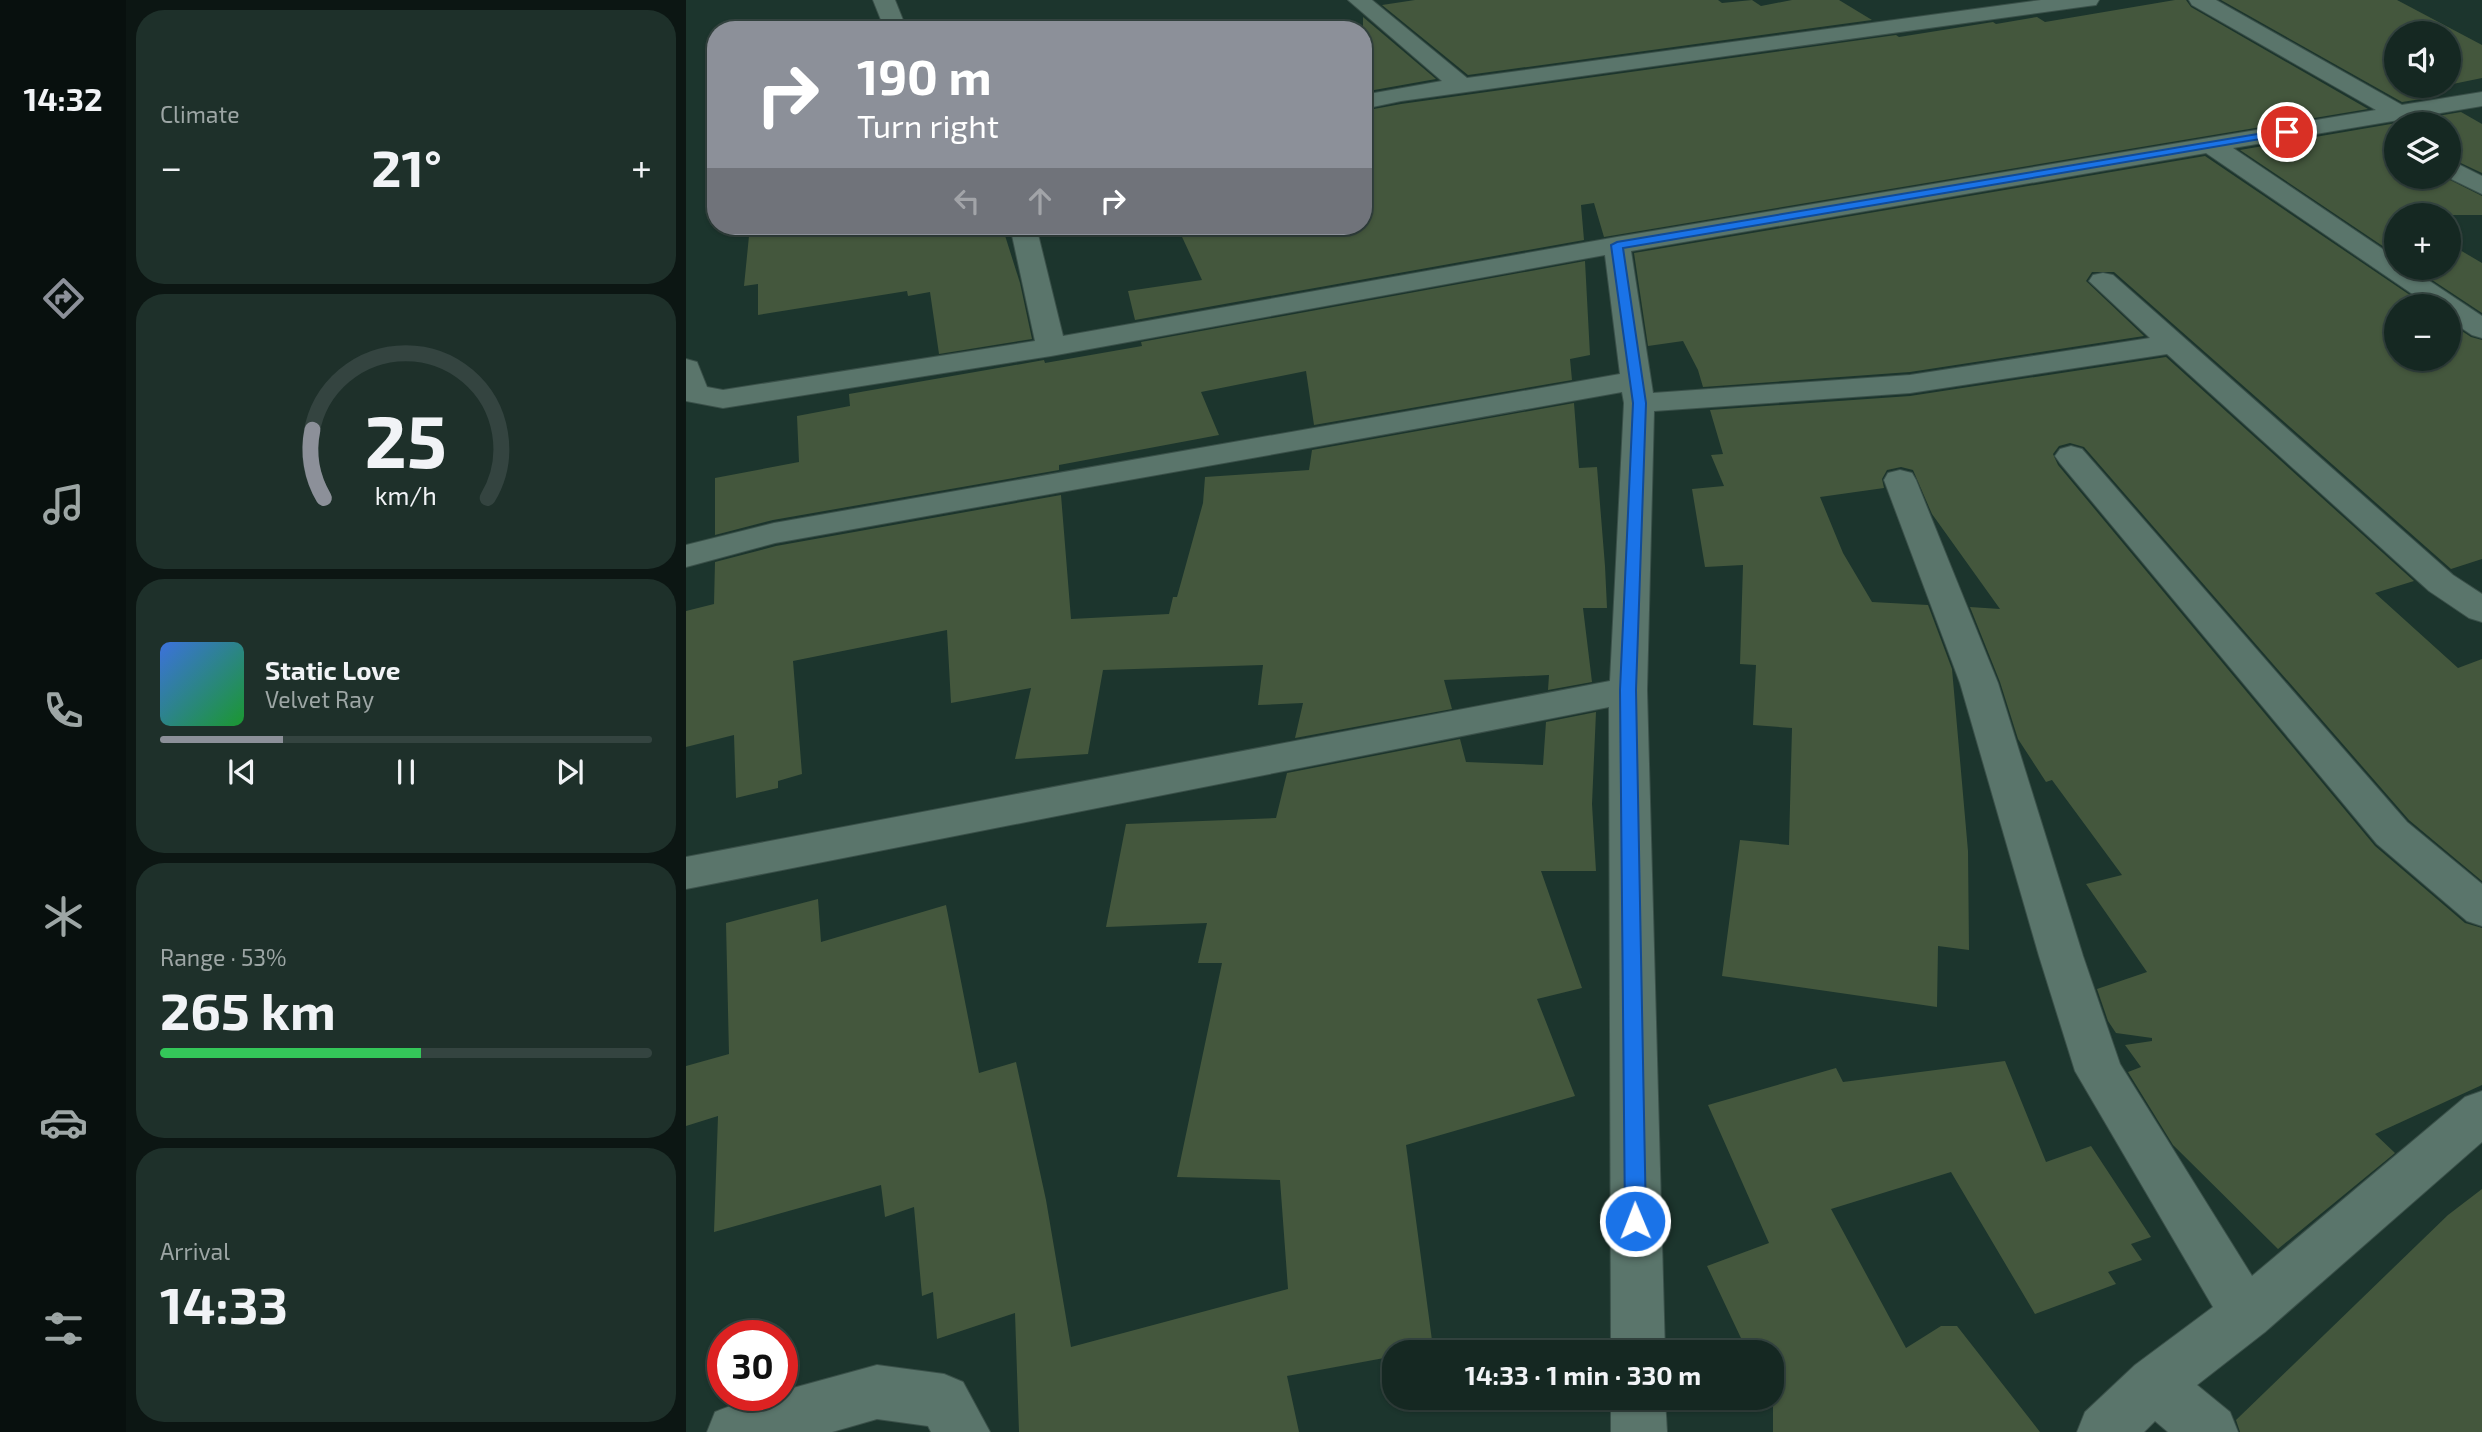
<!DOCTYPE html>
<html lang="en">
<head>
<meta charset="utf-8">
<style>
	:root { --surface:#152822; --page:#1e302a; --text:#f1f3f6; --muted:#9da6a5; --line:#344440; --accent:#8c9099 }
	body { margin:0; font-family:"Exo 2",sans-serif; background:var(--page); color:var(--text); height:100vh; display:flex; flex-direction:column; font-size:26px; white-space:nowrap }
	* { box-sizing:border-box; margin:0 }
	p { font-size:23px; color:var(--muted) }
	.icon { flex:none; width:38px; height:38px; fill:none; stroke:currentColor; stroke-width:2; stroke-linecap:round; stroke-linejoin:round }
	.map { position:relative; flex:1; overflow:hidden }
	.side { display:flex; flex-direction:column; gap:10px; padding:10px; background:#0c1613; width:560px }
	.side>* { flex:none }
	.guide { position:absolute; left:21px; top:21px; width:665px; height:214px; border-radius:28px; box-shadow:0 2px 5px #0004,0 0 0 2px var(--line); background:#8c9099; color:#fff; overflow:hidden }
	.controls { position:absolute; left:1698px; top:21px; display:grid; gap:14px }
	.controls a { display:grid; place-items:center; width:77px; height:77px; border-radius:50%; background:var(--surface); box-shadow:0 2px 5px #0004,0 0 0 2px var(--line); font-size:35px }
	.speed { position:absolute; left:21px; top:1320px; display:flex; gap:14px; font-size:35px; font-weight:700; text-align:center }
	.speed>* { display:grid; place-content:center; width:91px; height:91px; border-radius:50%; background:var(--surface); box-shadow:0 2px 5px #0004,0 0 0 2px var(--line); line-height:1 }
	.speed .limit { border:10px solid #d22; background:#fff; color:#111 }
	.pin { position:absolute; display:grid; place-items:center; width:60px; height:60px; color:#fff; margin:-30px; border:4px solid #fff; border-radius:50%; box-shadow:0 2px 7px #0007 }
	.me { position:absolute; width:77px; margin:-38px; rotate:359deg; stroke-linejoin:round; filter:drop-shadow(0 0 5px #0008) }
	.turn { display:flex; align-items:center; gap:24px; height:147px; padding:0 35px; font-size:32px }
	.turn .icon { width:91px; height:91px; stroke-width:2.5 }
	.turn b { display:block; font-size:49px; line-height:60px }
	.lanes { display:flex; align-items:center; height:66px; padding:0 35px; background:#0003; justify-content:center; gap:35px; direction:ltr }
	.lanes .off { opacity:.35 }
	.big { font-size:52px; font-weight:700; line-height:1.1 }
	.side .tile { flex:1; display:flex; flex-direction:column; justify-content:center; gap:10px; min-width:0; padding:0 24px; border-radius:28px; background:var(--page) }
	.side .dial { align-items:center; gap:0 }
	.dial svg { height:182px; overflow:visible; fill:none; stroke:var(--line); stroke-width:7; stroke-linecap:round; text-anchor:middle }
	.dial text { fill:var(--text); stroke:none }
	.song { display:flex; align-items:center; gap:21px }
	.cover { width:84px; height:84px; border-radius:10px; background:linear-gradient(135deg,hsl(220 70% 55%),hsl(130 70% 35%)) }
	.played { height:7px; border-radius:4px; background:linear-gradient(90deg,var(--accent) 25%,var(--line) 25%) }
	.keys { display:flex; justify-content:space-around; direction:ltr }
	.heat { display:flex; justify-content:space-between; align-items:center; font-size:38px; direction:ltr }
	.charge { height:10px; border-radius:5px; background:linear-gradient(90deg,#34c759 53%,var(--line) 0) }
	.trip { position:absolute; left:696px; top:1340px; width:402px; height:70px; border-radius:28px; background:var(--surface); box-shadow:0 2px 5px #0004,0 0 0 2px var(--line); font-weight:700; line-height:70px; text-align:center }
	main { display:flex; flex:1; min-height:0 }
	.tabs { display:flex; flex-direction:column; width:126px; justify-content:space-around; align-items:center; background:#08100e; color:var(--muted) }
	.tabs .icon { width:49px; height:49px }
	.tabs .current { color:var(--accent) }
	.tabs b { font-size:32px; color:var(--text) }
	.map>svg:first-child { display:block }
	.building { fill:#44573d }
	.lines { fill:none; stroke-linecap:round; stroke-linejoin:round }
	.minor-casing { stroke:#3a5049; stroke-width:2 }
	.minor { fill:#5a756b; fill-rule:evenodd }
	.route { fill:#1a73e8; stroke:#114b97; stroke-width:2 }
</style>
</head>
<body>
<main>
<nav class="tabs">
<b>14:32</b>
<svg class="icon current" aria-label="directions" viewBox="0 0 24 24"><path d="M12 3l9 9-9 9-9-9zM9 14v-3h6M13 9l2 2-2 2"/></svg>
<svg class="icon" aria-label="music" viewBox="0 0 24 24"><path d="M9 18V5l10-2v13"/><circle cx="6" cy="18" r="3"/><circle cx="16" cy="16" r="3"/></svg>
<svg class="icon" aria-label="phone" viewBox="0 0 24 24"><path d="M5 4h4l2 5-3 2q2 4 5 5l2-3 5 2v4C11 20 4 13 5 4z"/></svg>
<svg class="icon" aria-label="climate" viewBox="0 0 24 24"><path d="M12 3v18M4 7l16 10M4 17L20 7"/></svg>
<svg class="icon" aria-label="car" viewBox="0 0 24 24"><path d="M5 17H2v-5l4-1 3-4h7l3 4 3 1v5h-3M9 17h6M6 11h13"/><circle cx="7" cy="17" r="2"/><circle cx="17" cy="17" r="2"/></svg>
<svg class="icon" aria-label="filters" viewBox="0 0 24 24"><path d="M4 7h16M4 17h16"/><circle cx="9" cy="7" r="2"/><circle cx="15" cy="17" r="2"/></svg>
</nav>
<section class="side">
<div class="tile"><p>Climate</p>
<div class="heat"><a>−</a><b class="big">21°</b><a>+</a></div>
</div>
<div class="tile dial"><svg viewBox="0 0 100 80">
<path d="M14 69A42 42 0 1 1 86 69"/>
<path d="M14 69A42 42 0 0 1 9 39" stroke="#8c9099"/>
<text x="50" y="56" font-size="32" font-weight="700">25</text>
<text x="50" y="72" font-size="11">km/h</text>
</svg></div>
<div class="tile">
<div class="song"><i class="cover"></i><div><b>Static Love</b><p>Velvet Ray</p></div></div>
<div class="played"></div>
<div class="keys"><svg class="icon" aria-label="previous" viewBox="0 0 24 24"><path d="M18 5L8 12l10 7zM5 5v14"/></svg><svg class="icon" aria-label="pause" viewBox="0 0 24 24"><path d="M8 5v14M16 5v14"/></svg><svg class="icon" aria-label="next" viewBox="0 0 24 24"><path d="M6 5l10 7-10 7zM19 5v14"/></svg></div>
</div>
<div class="tile"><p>Range · 53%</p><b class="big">265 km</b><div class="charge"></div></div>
<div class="tile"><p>Arrival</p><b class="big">14:33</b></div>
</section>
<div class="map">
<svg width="1796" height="1432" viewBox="0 0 1796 1432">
	<rect width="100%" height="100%" fill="#1c352d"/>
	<g class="building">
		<polygon points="729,0 1032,0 1036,3 1066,0 1075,6 1106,0 1153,0 1186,20 782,75 696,5"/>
		<polygon points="1489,0 1500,0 1505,7 1682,109 918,237 908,203 895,205 898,240 449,320 442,291 516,280 491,226 677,226 677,111 715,104 1210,35 1213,37 1307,22 1310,24 1351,17 1359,22"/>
		<polygon points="1535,0 1711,0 1796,45 1796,78 1762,85 1762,33 1710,33 1710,86 1757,86 1736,90 1748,97 1716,102"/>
		<polygon points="677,17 750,79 677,92"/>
		<polygon points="1775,112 1796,124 1796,173 1762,157 1762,124 1710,124 1710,177 1758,177 1796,196 1796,215 1710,215 1710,255 1554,150"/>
		<polygon points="1519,156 1740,306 1710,306 1710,359 1762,359 1762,322 1785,337 1796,340 1796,559 1765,569 1428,272 1406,272 1400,281 1458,336 1224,372 1017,387 1012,370 997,341 962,346 948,253"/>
		<polygon points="64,226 316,226 334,283 346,339 253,354 244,292 222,296 221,291 72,315 72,284 58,286"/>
		<polygon points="1762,243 1796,263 1796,313 1728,268 1762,268"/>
		<polygon points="899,261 904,355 884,359 886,380 628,425 620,371 515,392 533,435 373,465 373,470 87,520 29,535 29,478 113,462 111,416 164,406 163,394 358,360 359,363 456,346 455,342"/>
		<polygon points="1480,357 1728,581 1689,593 1772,668 1796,659 1796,881 1723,820 1398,447 1384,443 1373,446 1367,454 1372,465 1689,846 1779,923 1796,928 1796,1085 1689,1134 1709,1153 1592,1249 1487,1145 1442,1072 1455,1067 1439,1045 1466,1041 1466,1038 1430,1033 1422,1021 1411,989 1461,972 1400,884 1436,875 1366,780 1360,782 1332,739 1314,682 1284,607 1314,609 1246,514 1227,470 1215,467 1201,470 1196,479 1198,488 1134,497 1157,553 1186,602 1242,605 1266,669 1282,851 1283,950 1252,946 1251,1007 1036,976 1054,840 1103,845 1106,728 1067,725 1070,665 1054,664 1057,565 1019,567 1006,489 1038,486 1025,455 1037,454 1024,410 1224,396"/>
		<polygon points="888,403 893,468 911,467 919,566 921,608 897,608 906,682 862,690 863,675 758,680 766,709 609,738 617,703 572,705 577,665 417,670 402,754 329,759 345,688 265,703 261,630 107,661 116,774 92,781 92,788 50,798 48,735 0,747 0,611 28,604 29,562 90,546 375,495 385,619 483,614 487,597 491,597 517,503 519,477 623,470 626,450"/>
		<polygon points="910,712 906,804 910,871 855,871 896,988 851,999 889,1096 720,1145 747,1348 709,1353 709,1356 601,1376 613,1432 333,1432 329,1313 251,1339 247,1292 236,1296 228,1207 199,1217 195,1185 28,1232 32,1116 0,1126 0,1066 43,1054 40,923 132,899 135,942 260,905 293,1073 330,1062 360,1200 385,1347 602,1289 594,1180 491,1177 536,963 512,963 521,923 420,927 440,824 590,818 601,773 774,739 780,762 857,765 860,722"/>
		<polygon points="1319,1061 1360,1162 1405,1146 1465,1237 1445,1244 1456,1260 1422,1272 1430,1284 1349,1314 1265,1172 1145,1209 1220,1348 1255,1326 1271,1326 1354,1432 1087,1432 1087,1353 1062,1353 1021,1266 1083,1243 1022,1105 1150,1068 1157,1082"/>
		<polygon points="1796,1189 1796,1432 1554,1432 1550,1420 1762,1215"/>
	</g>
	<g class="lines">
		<g class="minor-casing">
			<g id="minor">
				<polygon points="187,0 209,0 221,30 199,30"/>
				<polygon points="662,0 686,0 781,78 1355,0 1413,0 1410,5 1402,6 715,101 677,109 677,95 756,81"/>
				<polygon points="1503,0 1530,0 1716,105 1796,92 1796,106 1547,148 1710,258 1710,268 1724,268 1796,316 1796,338 1786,335 1762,319 1762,306 1744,306 1520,153 945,251 967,393 1224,375 1464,338 1403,281 1407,275 1417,273 1427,275 1767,575 1796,594 1796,622 1783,618 1743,591 1481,354 1224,393 968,411 961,690 979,1353 925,1353 923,707 0,889 0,857 924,681 938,403 936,392 89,543 0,567 0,545 88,523 934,374 919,255 365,356 37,408 0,401 0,359 11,362 21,387 37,390 349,341 324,226 350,226 377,336 931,237 1690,110 1506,5"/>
				<polygon points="1762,159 1796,176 1796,194 1761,177"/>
				<polygon points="1385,446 1396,449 1721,822 1796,884 1796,926 1781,921 1691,844 1374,463 1369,456 1374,449"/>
				<polygon points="1214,470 1226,473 1230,480 1312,683 1397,956 1434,1064 1566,1276 1779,1097 1796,1091 1796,1142 1579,1332 1511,1385 1544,1412 1552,1432 1482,1432 1469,1421 1458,1432 1391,1432 1399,1412 1449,1365 1527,1307 1389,1071 1353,956 1274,683 1198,480 1202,473"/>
				<path d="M191,1365L258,1374L277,1382L304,1432H245L242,1426L191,1419L146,1432H21L29,1412C51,1403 73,1395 96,1395V1391Z"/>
				<polygon points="925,1398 979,1398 981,1432 925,1432"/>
			</g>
		</g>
		<use href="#minor" class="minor"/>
	</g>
	<polygon class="route" points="1601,129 1604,130 1604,134 937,248 960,403 950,690 960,1221 956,1228 949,1230 942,1228 939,1221 934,690 947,403 925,245 931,242"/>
</svg>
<div class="controls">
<a><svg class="icon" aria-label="sound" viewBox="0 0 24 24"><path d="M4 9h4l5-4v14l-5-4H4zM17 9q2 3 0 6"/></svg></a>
<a><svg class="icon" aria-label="layers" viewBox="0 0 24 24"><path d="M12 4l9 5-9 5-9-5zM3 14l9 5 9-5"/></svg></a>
<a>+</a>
<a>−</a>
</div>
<div class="speed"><div class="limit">30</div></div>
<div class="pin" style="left:1601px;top:132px;background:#d93025"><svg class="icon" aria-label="arrive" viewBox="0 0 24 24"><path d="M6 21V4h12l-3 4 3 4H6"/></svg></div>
<svg class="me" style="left:949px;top:1221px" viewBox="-20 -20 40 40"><circle r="17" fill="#1a73e8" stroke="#fff" stroke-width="3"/><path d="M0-11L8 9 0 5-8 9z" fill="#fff"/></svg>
<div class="trip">14:33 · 1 min · 330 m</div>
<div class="guide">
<div class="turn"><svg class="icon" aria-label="right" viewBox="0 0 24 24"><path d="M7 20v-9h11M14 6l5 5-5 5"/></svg><div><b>190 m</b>Turn right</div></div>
<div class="lanes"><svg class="icon off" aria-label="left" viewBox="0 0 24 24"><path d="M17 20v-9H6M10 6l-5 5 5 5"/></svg><svg class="icon off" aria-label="ahead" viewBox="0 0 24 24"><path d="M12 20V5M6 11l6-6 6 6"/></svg><svg class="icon" aria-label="right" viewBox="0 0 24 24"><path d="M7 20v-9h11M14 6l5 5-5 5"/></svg></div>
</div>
</div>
</main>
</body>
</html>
